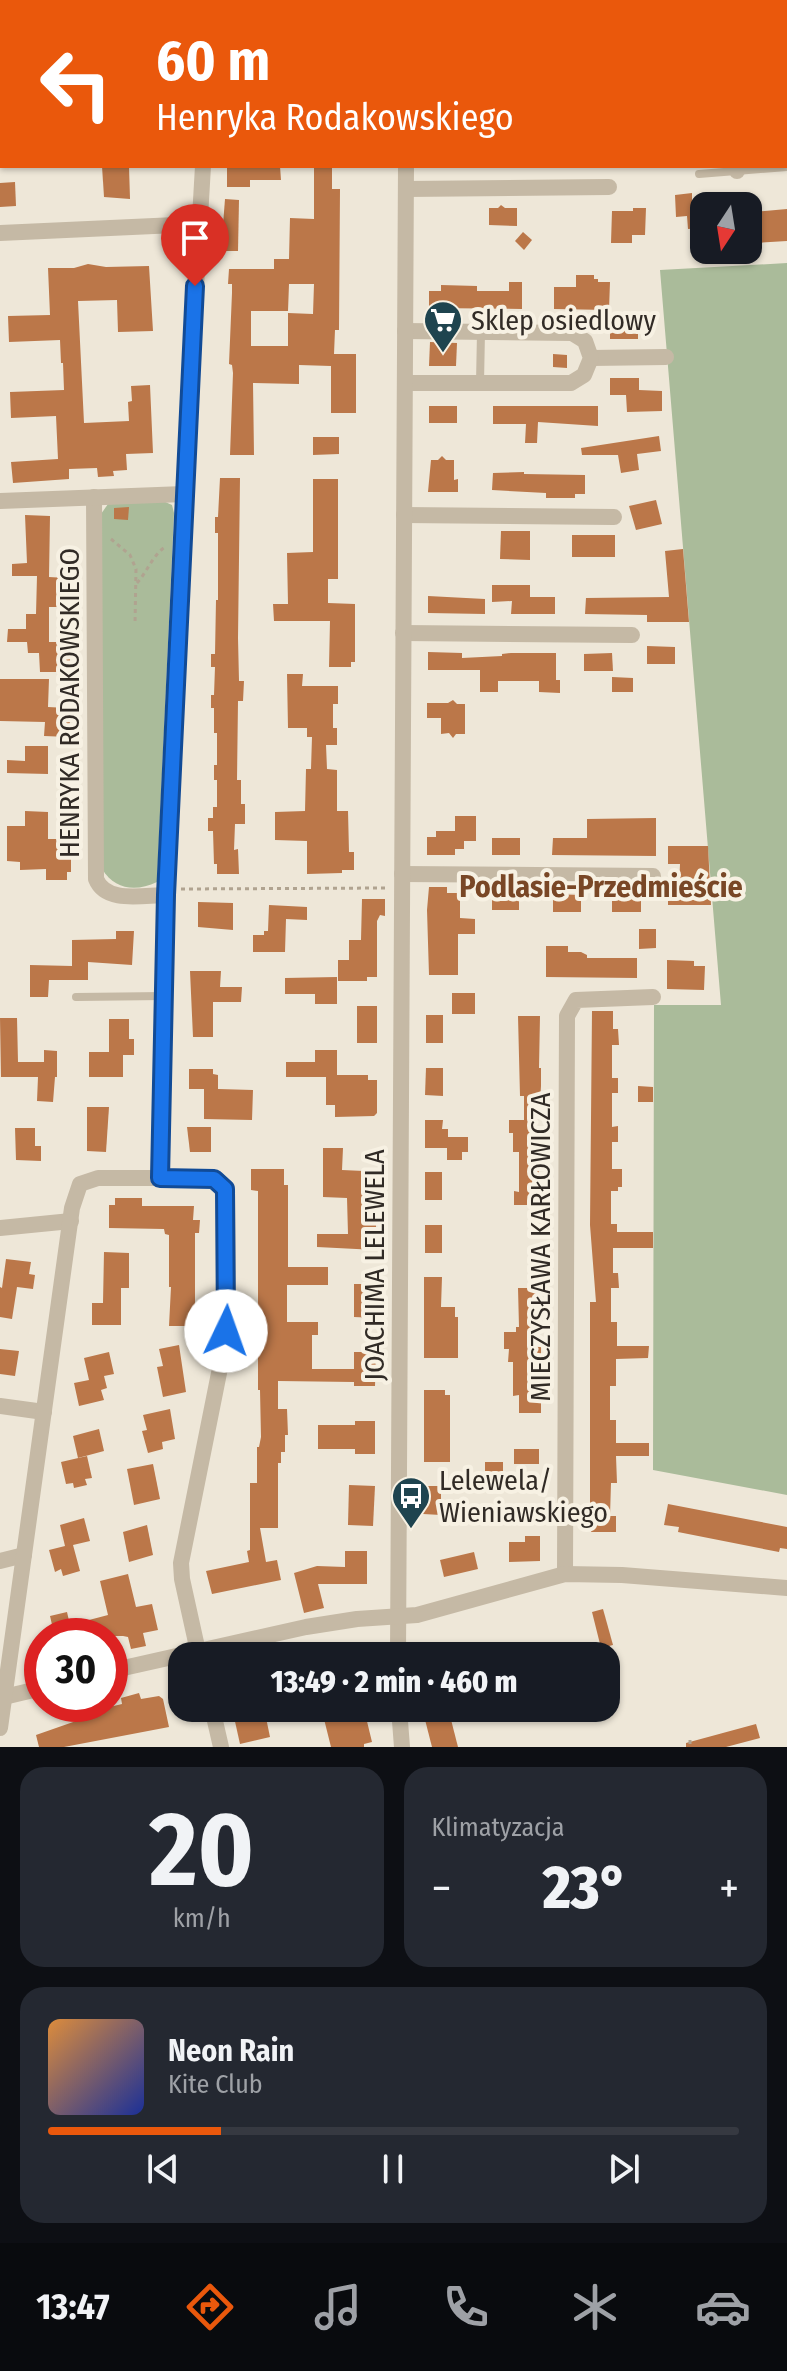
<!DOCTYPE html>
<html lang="pl">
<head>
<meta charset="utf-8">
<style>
	:root { --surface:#171b24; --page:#242831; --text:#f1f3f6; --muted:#9ea1a6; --line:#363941; --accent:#ea580c }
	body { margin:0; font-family:"Fira Sans Condensed",sans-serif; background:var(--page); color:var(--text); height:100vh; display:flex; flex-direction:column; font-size:30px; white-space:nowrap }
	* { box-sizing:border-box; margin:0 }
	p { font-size:26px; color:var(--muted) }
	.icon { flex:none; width:44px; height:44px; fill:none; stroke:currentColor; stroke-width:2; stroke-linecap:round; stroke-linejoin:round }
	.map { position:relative; height:1747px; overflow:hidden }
	.panel { display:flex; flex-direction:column; gap:20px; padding:20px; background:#0d0f14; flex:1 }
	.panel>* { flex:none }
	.banner { position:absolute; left:0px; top:0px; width:788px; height:168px; box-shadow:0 2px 6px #0004; background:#ea580c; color:#fff; overflow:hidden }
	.needle { width:52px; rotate:192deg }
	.tools { position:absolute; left:690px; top:192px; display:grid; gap:16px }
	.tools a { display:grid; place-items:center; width:72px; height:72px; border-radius:16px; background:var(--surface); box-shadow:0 2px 6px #0004; font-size:40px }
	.speed { position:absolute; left:24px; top:1618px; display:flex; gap:16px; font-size:40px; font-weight:700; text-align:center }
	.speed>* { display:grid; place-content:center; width:104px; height:104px; border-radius:50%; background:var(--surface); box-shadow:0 2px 6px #0004; line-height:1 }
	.speed .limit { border:12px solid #d22; background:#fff; color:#111 }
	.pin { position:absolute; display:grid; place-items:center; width:68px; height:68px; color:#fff; margin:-82px -34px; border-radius:50% 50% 50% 0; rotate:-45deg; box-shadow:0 0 8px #0007 }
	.pin .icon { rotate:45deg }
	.me { position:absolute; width:88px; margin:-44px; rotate:3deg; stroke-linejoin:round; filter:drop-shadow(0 0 6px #0008) }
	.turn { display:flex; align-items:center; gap:28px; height:168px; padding:0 24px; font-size:36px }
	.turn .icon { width:104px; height:104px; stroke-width:2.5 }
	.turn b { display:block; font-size:56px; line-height:68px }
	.big { font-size:60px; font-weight:800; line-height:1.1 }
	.panel .tile { flex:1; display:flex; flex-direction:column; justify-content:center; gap:12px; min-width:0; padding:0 28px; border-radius:24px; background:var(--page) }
	.panel .dial { align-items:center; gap:0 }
	.dial b { font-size:104px; line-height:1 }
	.song { display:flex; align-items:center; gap:24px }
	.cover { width:96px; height:96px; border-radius:12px; background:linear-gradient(135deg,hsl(30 70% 55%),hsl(230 70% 35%)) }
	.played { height:8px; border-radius:4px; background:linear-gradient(90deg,var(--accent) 25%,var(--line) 25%) }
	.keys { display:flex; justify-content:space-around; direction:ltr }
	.heat { display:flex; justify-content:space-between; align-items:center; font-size:44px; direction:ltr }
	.panel .tiles { flex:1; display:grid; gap:20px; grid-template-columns:1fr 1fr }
	.tile:last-child { grid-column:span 2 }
	.trip { position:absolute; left:168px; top:1642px; width:452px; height:80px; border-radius:24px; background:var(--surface); box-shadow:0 2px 6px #0004; font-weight:800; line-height:80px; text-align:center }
	.tab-bar { display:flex; height:128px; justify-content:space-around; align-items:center; background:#090b0e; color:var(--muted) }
	.tab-bar .icon { width:56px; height:56px }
	.tab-bar .active { color:var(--accent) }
	.tab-bar b { font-size:36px; color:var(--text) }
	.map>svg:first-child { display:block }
	.green { fill:#aabb9a }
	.building { fill:#bb7749; fill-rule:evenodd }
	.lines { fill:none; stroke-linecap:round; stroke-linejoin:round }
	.path { stroke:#b0a390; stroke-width:3; stroke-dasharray:4 4; stroke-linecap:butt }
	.lane { stroke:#c5b9a5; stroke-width:8 }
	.street { stroke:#c5b9a5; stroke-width:16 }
	.route-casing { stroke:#114b97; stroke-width:20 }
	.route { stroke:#1a73e8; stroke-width:14 }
	.labels { text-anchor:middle; stroke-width:8; stroke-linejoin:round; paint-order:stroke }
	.poi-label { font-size:28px; fill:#312b26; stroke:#f7f1e3; text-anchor:start }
	.street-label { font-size:28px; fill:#312b26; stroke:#f7f1e3 }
	.neighbourhood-label { font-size:30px; font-weight:bold; fill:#794726; stroke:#f7f1e3 }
</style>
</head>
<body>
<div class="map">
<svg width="787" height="1747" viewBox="0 0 787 1747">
	<rect width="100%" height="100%" fill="#eee7d8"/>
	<g class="green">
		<polygon points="0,0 207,0 2,2 0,145"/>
		<polygon points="787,263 787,1495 653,1470 654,1005 721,1005 660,270"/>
		<path d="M163,501L172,505L174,513L157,882C136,892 115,890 102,869L101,514L108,504Z"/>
	</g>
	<g class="building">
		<polygon points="102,166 129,166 130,199 104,197"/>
		<polygon points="227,166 280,166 281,180 250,180 250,187 227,187"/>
		<path d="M314,167H332V189H340L339,330H335L334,354H356V413H331V366L299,365V384L253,383L254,455H230L233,373L232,365L229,364L232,293V284H228L229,269H274V259H289L290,218L314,219ZM289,284H314L313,314L288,313V346H251V311H288Z"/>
		<polygon points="15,182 16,206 0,207 0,183"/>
		<polygon points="692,193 692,202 704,201 704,228 688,229 687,216 676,217 675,195"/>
		<polygon points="225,199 239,200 238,251 221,251"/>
		<polygon points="501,205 505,208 517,208 517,226 489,225 489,208 498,208"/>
		<polygon points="633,208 646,208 645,235 632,235 632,243 611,243 612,211 633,211"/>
		<polygon points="787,209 787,241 755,243 752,212"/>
		<polygon points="523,232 532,240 524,250 515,241"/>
		<polygon points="88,264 106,267 149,266 153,331 118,332 117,300 78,301 84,423 129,421 128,402 132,401 131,386 150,385 153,453 126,454 127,470 113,471 114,476 98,477 97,468 69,469 69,479 13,483 11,462 58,459 56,416 11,418 10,392 64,390 63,363 61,363 60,340 9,342 8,316 50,315 48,268 74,268"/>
		<polygon points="576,275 594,275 594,279 598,279 598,282 610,282 609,310 554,309 554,287 576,287"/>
		<polygon points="509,282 522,282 522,309 429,308 429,291 441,291 441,285 477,286 477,291 509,291"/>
		<rect x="610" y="316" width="28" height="23"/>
		<polygon points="430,342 457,343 456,366 429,366"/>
		<polygon points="553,354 567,355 567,368 553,367"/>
		<polygon points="610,378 639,378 639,390 662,391 662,411 627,412 626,395 610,395"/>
		<rect x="429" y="406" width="28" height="17"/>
		<polygon points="493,406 598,406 598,426 538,422 537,443 525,443 526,424 493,424"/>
		<polygon points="659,436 661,451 637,454 639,470 621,473 618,455 582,455 581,448"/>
		<polygon points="313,437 339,437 339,454 313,455"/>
		<polygon points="442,456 446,460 454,460 454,480 458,479 458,492 428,492 431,460 438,460"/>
		<polygon points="524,472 524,474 585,475 585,494 575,494 575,498 546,498 546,493 492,490 493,473"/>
		<polygon points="220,478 240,478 238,638 239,681 244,681 243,701 238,701 237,780 241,780 241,804 245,804 245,824 235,824 234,850 238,849 239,874 217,874 217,864 214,864 213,831 208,831 208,818 213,818 213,807 217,807 217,780 214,780 214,765 217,765 217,733 214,733 214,708 211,708 211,695 214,695 215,667 211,667 211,654 215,654 216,600 218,600 218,533 215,533 215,517 218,517"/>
		<polygon points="313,479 338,479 338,579 328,579 328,603 355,604 355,662 351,662 351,667 329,667 330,621 274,621 273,604 288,604 287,553 313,552"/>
		<polygon points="656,500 662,524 636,530 629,506"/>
		<polygon points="129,507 128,520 114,519 114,508"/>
		<polygon points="25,515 50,516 49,577 66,578 65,607 49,607 49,642 67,642 67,652 70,653 70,672 40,672 39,653 28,653 27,642 7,642 8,629 26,629 26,614 36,614 37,576 12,576 12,564 27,563"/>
		<polygon points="501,531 530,531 530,560 500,559"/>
		<rect x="572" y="535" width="43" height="22"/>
		<polygon points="683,549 689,622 647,622 647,615 585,614 586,598 669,597 665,551"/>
		<polygon points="492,585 530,585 530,597 555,597 555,614 511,614 512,601 492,602"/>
		<polygon points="428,596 485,599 485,614 428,613"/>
		<polygon points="647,646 675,647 675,664 647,664"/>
		<polygon points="428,652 462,653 462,658 502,656 502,654 511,653 556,653 556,680 560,680 560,693 539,692 539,681 498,681 498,692 480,692 480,670 428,670"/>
		<polygon points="612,653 613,671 584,671 584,654"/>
		<polygon points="287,674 303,674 302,686 338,686 338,704 333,704 333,728 337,728 337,745 326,745 327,769 337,770 337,811 348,811 349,852 354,852 354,870 342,870 342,873 307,874 307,841 275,840 275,812 305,811 306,769 311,769 312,737 307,737 307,728 288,728"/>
		<polygon points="612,677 633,678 633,692 612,692"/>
		<polygon points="0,679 49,679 48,707 67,708 66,717 70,717 69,737 44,736 45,722 0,721"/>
		<polygon points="453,700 457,704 465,704 465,734 456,734 453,738 449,733 441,734 441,718 427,718 427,703 448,703"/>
		<polygon points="25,746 48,746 48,774 7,773 7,760 25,761"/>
		<polygon points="25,811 48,812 48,839 67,839 67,851 71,851 71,872 67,872 67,880 46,880 46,869 20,870 20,862 7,861 7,826 25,826"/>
		<polygon points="455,816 476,816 476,841 464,841 464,849 455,849 455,855 427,855 427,837 436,837 436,831 455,831"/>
		<polygon points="656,818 656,856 552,855 553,838 587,838 587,819"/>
		<rect x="492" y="838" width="28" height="17"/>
		<polygon points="668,846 708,846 711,905 668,905 668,888 679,888 680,864 668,864"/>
		<polygon points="429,887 447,887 447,893 460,893 460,918 475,919 475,934 458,934 458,975 429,975 427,910"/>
		<polygon points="553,894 581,895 581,912 553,912"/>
		<rect x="492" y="895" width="27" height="15"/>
		<rect x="612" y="895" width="29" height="17"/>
		<polygon points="362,899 385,899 385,916 380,915 377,921 377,977 367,977 367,981 338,981 338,960 349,960 349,940 361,940"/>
		<polygon points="198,902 233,903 233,930 198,927"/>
		<polygon points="269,905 307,907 307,920 286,919 285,952 253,952 253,935 264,935 264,931 268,931"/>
		<polygon points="639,929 656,929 656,948 639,949"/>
		<polygon points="116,931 134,931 132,965 88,962 88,980 49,980 48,997 30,997 30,965 72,966 72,940 116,939"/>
		<polygon points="546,946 568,946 568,952 581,952 587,955 587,958 637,958 637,978 546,977"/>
		<polygon points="667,960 694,961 694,966 705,966 704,990 667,989"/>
		<polygon points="190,971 221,971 220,987 242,987 241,1002 213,1002 213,1037 193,1037"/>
		<polygon points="337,977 337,1004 315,1004 315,994 285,994 285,978"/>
		<rect x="452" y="993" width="23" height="21"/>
		<rect x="357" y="1006" width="20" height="37"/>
		<polygon points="592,1011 613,1011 613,1029 618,1029 619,1045 612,1045 612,1078 618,1078 618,1093 612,1093 612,1127 618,1126 618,1142 612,1142 612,1169 622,1169 622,1187 618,1187 618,1191 611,1191 611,1224 617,1224 617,1232 653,1232 653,1248 613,1248 613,1273 618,1273 619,1288 611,1288 611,1322 617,1322 617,1346 649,1346 648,1358 616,1359 616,1386 610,1386 610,1420 616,1420 616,1443 649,1443 649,1456 616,1456 617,1483 611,1483 610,1516 616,1516 616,1532 591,1532 590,1517 590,1302 596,1302 590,1225"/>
		<rect x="426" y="1015" width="17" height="28"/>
		<polygon points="518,1016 540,1016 539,1068 541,1068 541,1086 540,1101 536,1101 536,1137 540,1137 538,1205 514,1205 514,1191 519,1192 519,1152 513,1152 513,1133 509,1133 509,1120 524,1120 524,1096 520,1096"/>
		<polygon points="0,1018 17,1018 18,1062 44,1062 44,1050 57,1051 57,1077 55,1077 53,1102 37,1101 38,1077 1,1077"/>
		<polygon points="109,1019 129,1019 129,1039 134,1039 134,1055 123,1055 123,1077 89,1077 89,1052 109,1052"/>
		<polygon points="315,1050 337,1050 337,1075 368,1075 368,1080 377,1080 377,1113 374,1116 335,1117 335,1105 326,1105 326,1077 286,1077 286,1062 315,1062"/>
		<polygon points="426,1068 443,1068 443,1096 425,1095"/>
		<polygon points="189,1069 213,1069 213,1074 218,1075 218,1089 253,1090 252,1120 204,1119 204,1089 189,1089"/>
		<polygon points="638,1086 653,1087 653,1102 638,1102"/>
		<polygon points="87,1107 109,1107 106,1152 87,1151"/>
		<polygon points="425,1120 443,1120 442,1129 448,1129 448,1137 468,1137 468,1152 462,1152 462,1160 447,1160 447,1148 425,1148"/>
		<polygon points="187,1127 211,1127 211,1152 190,1152"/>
		<polygon points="15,1128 35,1128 35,1146 41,1146 41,1161 16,1160"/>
		<polygon points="323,1148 343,1148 342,1170 364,1171 365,1212 366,1216 376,1216 376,1250 317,1247 317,1234 348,1234 347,1198 323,1197"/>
		<polygon points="251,1169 284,1169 284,1185 288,1185 288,1267 328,1267 328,1285 287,1285 287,1322 318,1322 318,1335 312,1335 312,1369 354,1369 354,1352 376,1352 375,1386 354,1386 354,1382 278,1381 278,1409 287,1409 288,1435 285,1435 285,1452 281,1452 281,1463 278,1463 278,1528 260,1528 266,1562 277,1560 281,1580 212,1594 206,1571 249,1562 247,1551 250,1550 250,1483 257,1483 257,1447 259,1447 261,1437 260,1390 258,1390 258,1191 251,1190"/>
		<rect x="425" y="1172" width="17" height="28"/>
		<polygon points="115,1198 142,1198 142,1206 194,1206 193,1220 200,1220 199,1233 195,1233 195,1311 197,1311 198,1326 169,1326 171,1287 169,1287 169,1235 165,1234 164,1229 109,1228 109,1205 115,1205"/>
		<rect x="425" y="1225" width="17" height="28"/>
		<polygon points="104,1252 129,1253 129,1288 121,1288 121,1325 92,1325 92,1303 103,1303"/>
		<polygon points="6,1259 31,1262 29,1274 35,1275 33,1289 17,1287 12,1319 0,1317 0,1287 2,1288"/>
		<polygon points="424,1277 442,1277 441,1307 455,1307 455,1317 458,1317 458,1358 424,1358"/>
		<polygon points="354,1284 376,1284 376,1318 354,1317"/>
		<polygon points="518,1288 539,1288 539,1309 536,1309 536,1347 541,1347 541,1413 519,1413 519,1395 513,1396 513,1362 508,1362 509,1349 504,1349 504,1332 516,1332 516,1327 519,1327"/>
		<polygon points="179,1345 186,1392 163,1397 157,1367 163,1366 159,1349"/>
		<polygon points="0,1349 19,1351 15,1376 0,1374"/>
		<polygon points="109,1352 114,1374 104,1376 107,1388 101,1390 104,1400 79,1406 74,1383 89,1380 84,1358"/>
		<polygon points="424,1390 445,1390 445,1395 450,1395 450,1462 424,1462"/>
		<polygon points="170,1409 175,1439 162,1442 163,1449 148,1453 142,1431 147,1430 143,1415"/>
		<polygon points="355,1421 375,1421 375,1454 355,1454 355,1449 318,1449 318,1425 355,1425"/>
		<polygon points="99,1429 104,1451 78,1458 73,1436"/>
		<rect x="514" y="1449" width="25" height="15"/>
		<polygon points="87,1456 92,1478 85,1479 87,1485 74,1488 73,1483 66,1484 61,1462"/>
		<rect x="485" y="1462" width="18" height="13"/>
		<polygon points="153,1464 160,1499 134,1505 127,1469"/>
		<polygon points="349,1485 375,1486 373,1526 348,1525"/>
		<polygon points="424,1486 441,1486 441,1515 423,1514"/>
		<polygon points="668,1504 787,1527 787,1549 780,1548 779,1552 678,1532 679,1527 664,1525"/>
		<polygon points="84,1518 90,1541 73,1545 80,1571 63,1576 61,1569 55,1572 49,1550 65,1546 60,1525"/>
		<polygon points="147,1525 153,1555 129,1562 123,1532"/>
		<polygon points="525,1536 540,1536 540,1561 509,1562 509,1542 525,1542"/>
		<polygon points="345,1551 367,1551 367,1584 318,1584 324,1608 304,1613 294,1573 317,1566 345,1567"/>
		<polygon points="474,1552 478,1569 444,1577 440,1560"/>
		<polygon points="128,1574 136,1607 152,1604 158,1630 143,1633 146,1646 131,1649 128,1637 123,1636 45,1636 44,1631 53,1629 50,1616 67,1612 70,1625 108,1615 100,1581"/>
		<polygon points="603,1609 613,1645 601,1648 592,1612"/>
		<polygon points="336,1642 340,1656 326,1656 323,1645"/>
		<polygon points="139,1693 141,1699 159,1696 163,1699 169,1727 64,1747 39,1747 36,1735 76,1721 73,1710 81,1707 81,1704 95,1704 97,1710 122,1704 121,1698"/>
		<polygon points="232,1708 264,1708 270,1737 240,1744"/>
		<polygon points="422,1708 448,1708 458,1747 432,1747"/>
		<polygon points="364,1709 372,1742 364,1744 364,1747 331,1747 324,1719"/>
		<polygon points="756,1724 760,1738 726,1747 686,1747 686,1743"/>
	</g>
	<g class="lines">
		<g class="path">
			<polyline points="111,539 130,555 136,569 135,625"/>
			<path d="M137,583C147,572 153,555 165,547"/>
			<polyline points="181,889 386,888"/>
			<polyline points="690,1740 690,1747"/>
		</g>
		<g class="lane">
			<polyline points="699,174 787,167"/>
			<polyline points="480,383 481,332"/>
			<polyline points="76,997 164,996"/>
		</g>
		<g class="street">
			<polyline points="724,0 724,2"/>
			<polyline points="214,2 214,0"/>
			<polyline points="407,2 407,0"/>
			<polyline points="737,166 737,171"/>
			<polyline points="406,189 609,187"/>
			<polyline points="0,233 198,224"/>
			<polyline points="591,358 666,357"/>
			<polyline points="405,383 571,383 584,375 591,358 585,341 572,333 405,331"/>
			<path d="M94,497L96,879C106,904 143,895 166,895"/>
			<polyline points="0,501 184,494"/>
			<polyline points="404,515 614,517"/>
			<polyline points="403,633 632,635"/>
			<polyline points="402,874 653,876"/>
			<polyline points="160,1178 166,895 184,494 203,166"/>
			<polyline points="0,1228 71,1221"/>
			<polyline points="0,1406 44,1412"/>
			<polyline points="0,1561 24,1555"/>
			<polyline points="565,1574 567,1016 576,1000 653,997"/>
			<polyline points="398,1656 406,166"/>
			<polyline points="110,1671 306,1627 357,1619 417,1615 565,1574 622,1575 787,1588"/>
			<polyline points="4,1697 42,1688"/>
			<polyline points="212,1708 221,1747"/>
			<polyline points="399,1708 402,1747"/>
			<polyline points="0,1728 72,1208 80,1184 98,1178 208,1178 219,1181 227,1193 228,1291 224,1348 181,1563 182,1579 199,1656"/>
		</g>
	</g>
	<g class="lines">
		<g class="route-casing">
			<polyline id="route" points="195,286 166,895 160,1178 214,1179 225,1189 226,1331"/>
		</g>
		<use href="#route" class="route"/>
	</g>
	<defs>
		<g id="supermarket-pin" transform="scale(2)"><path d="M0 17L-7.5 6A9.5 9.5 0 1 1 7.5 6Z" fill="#1f444f" stroke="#f7f1e3"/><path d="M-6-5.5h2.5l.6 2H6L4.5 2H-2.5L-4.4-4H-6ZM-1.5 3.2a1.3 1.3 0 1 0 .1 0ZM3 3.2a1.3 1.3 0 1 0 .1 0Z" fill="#fff"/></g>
		<g id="bus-pin" transform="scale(2)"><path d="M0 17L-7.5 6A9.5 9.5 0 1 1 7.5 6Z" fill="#1f444f" stroke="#f7f1e3"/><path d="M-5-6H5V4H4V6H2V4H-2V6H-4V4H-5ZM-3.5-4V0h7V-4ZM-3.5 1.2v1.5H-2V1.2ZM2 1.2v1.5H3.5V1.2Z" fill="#fff"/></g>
	</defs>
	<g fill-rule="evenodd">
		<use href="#supermarket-pin" x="443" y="320"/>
		<use href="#bus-pin" x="411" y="1496"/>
	</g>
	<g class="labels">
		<g class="poi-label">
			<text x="471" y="330">Sklep osiedlowy</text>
			<text x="439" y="1490">Lelewela/<tspan x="439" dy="32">Wieniawskiego</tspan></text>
		</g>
		<g class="street-label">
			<text transform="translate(69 703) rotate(-90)" y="10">HENRYKA RODAKOWSKIEGO</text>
			<text transform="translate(540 1247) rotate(-90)" y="10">MIECZYSŁAWA KARŁOWICZA</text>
			<text transform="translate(374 1265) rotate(-90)" y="10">JOACHIMA LELEWELA</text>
		</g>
		<g class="neighbourhood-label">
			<text x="601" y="897">Podlasie-Przedmieście</text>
		</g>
	</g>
</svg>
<div class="tools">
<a><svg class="needle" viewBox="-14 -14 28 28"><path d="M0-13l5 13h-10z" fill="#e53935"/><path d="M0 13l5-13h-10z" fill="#9ea1a6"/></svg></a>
</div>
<div class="speed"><div class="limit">30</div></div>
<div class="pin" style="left:195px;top:286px;background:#d93025"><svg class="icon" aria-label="arrive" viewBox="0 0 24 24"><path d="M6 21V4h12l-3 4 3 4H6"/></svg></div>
<svg class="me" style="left:226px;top:1331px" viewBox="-20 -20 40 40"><circle r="19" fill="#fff"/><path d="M0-13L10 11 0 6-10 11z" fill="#1a73e8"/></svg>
<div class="trip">13:49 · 2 min · 460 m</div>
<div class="banner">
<div class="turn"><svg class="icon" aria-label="left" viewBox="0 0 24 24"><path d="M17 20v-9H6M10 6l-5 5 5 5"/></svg><div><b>60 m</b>Henryka Rodakowskiego</div></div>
</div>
</div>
<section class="panel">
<div class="tiles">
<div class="tile dial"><b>20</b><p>km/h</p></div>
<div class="tile"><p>Klimatyzacja</p>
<div class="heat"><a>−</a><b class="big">23°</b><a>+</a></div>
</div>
<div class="tile">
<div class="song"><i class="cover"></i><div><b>Neon Rain</b><p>Kite Club</p></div></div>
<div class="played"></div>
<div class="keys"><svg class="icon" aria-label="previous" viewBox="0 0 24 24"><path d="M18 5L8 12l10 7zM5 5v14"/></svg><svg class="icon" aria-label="pause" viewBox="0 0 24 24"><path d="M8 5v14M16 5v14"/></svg><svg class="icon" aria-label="next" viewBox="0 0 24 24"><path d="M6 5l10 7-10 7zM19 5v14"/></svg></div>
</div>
</div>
</section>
<nav class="tab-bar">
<b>13:47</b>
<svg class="icon active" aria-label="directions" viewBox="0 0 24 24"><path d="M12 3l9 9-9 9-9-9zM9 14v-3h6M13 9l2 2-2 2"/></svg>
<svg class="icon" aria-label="music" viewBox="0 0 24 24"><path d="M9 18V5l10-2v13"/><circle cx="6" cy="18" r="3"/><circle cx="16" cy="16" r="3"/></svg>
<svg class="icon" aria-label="phone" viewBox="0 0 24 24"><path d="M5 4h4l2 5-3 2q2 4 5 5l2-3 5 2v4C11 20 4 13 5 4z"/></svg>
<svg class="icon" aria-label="climate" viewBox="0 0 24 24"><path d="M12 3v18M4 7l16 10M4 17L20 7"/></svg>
<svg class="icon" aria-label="car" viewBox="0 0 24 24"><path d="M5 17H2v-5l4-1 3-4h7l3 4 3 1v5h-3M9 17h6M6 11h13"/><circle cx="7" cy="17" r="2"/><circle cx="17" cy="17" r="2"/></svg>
</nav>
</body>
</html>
